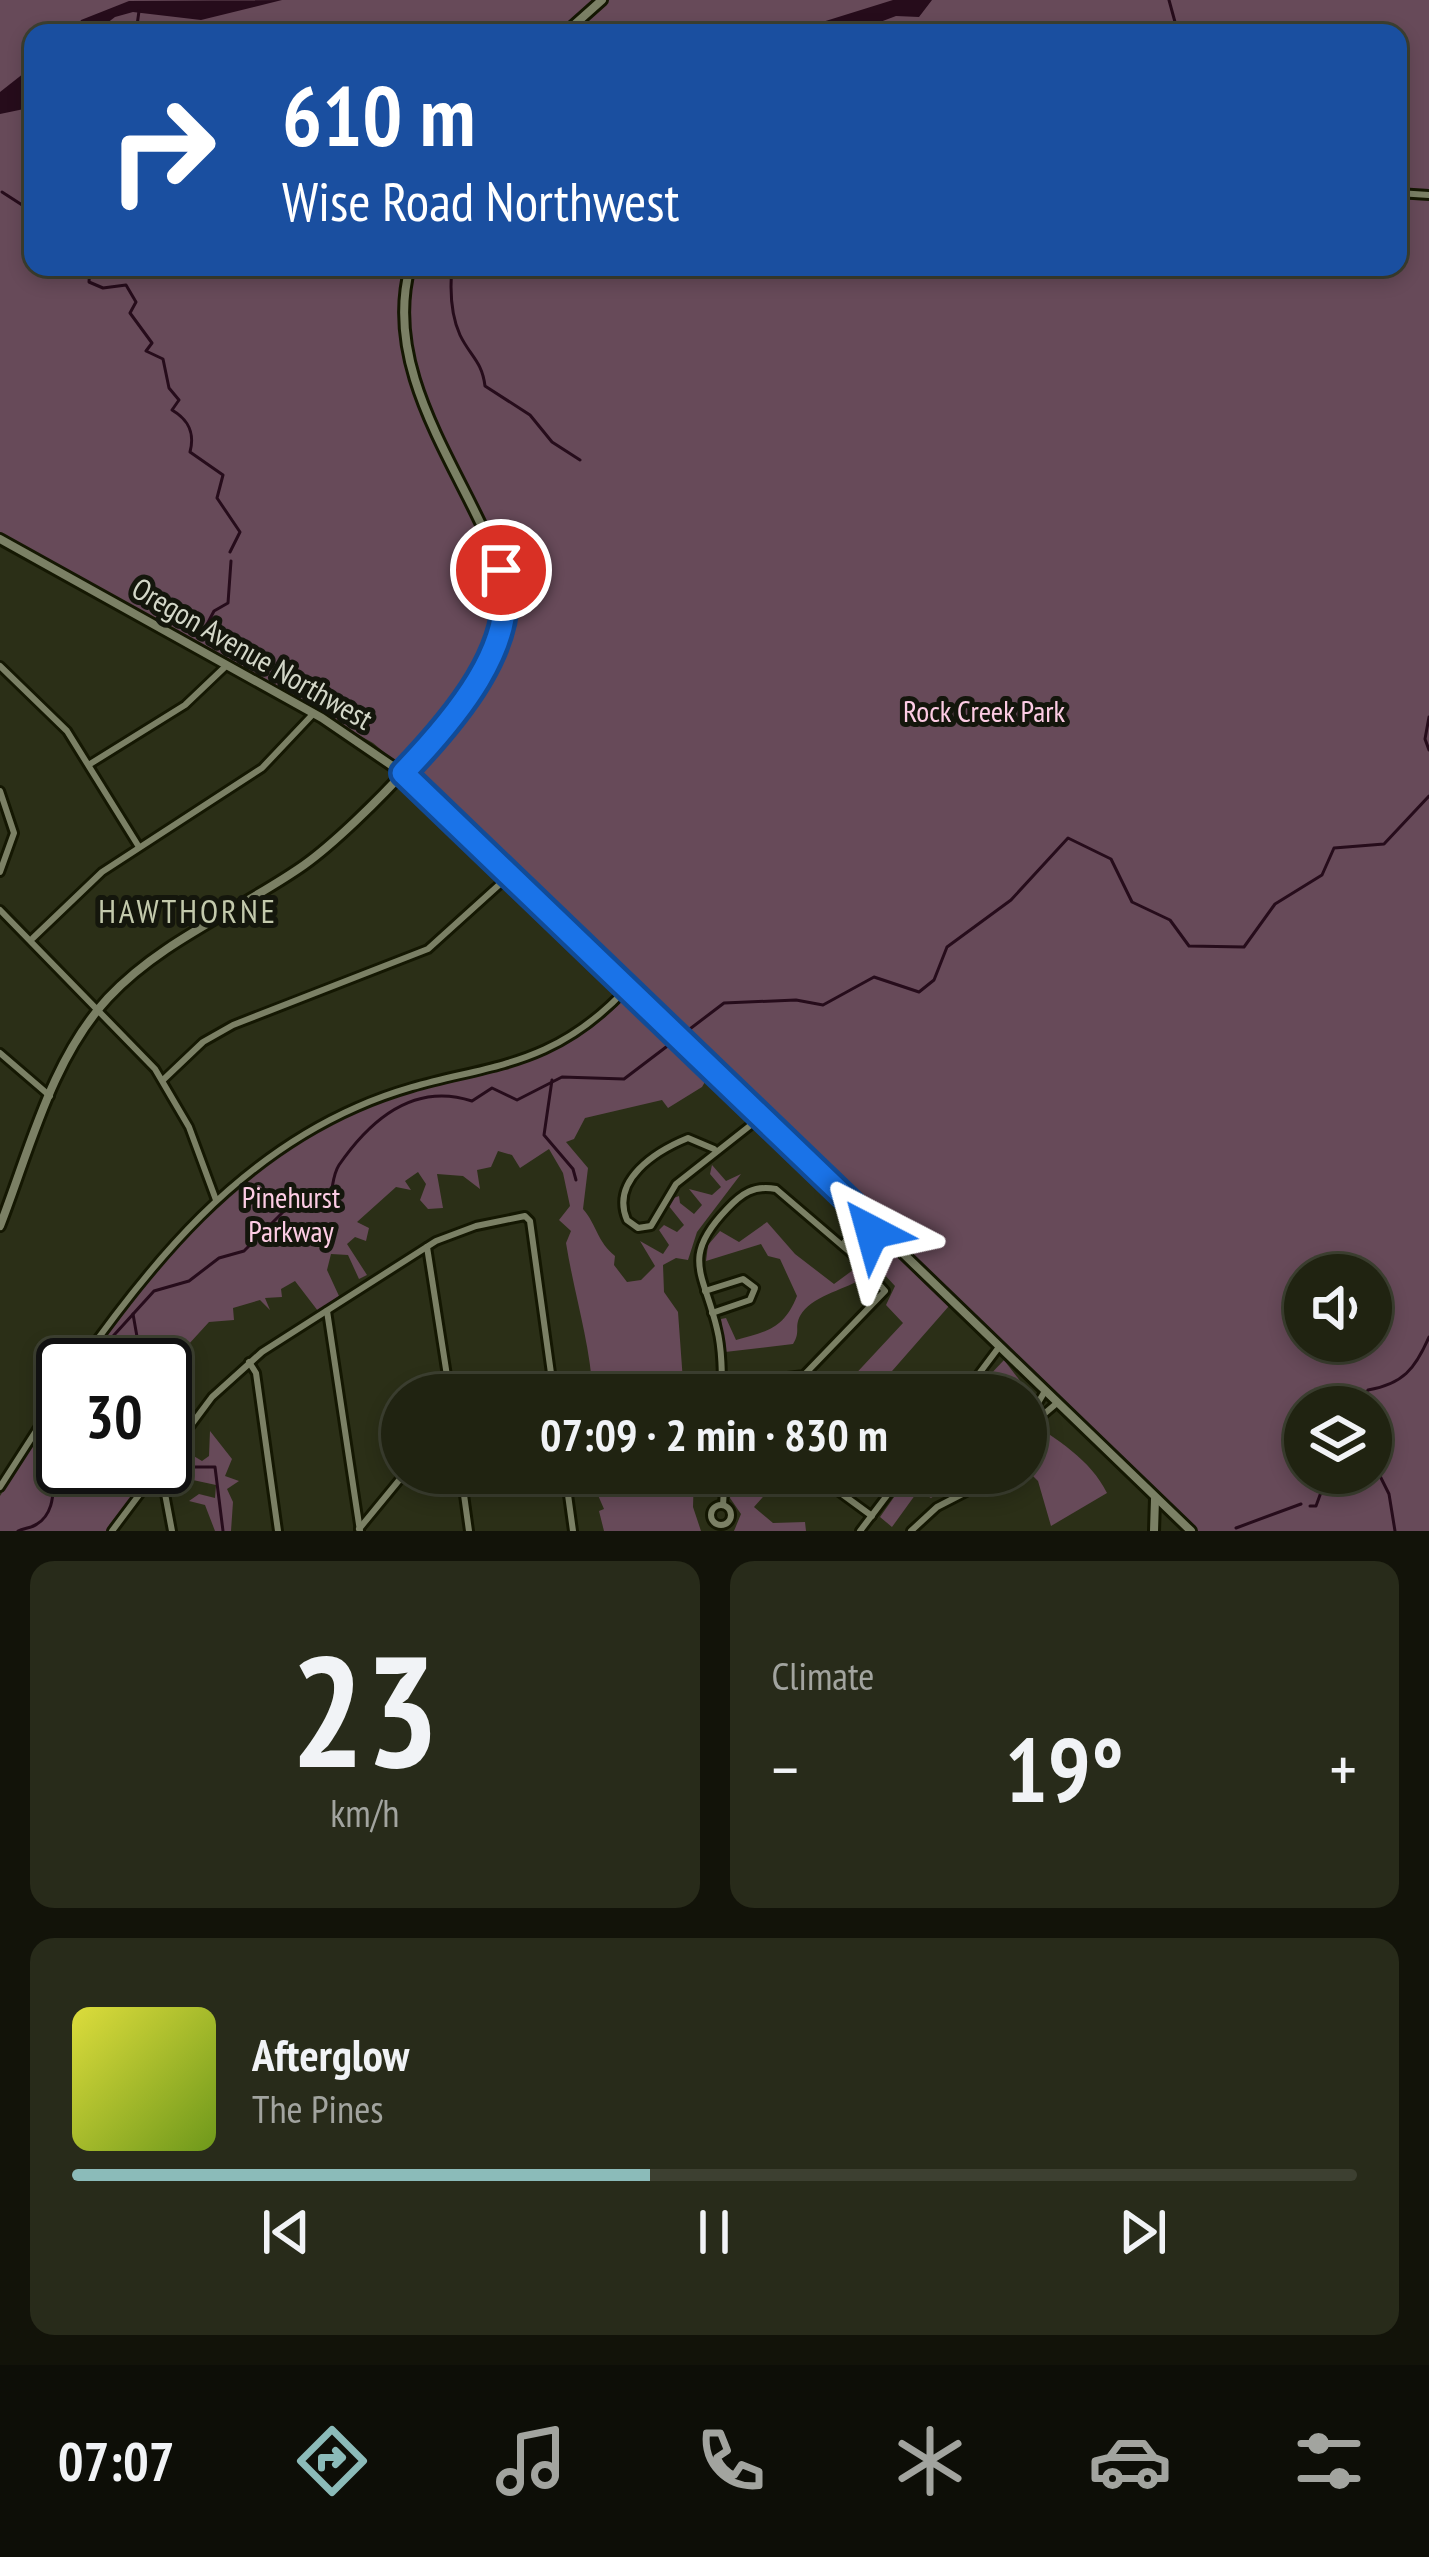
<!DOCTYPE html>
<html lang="en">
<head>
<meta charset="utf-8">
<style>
	:root { --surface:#202311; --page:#282b1a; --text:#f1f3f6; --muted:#a2a49f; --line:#3d4031; --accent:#8bbbb9 }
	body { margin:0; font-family:"PT Sans Narrow",sans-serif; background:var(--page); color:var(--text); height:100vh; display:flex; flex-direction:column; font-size:45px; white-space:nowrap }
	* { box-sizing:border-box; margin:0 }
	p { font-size:39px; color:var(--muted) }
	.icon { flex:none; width:66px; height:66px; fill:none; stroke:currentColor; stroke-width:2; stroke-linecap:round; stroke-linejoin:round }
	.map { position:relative; height:1531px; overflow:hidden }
	.sheet { display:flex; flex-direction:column; gap:30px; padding:30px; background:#121309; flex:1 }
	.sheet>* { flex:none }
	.top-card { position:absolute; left:24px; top:24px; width:1383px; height:252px; border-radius:24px; box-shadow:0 6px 18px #0003,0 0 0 3px var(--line); background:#1a4fa0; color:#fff; overflow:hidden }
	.fabs { position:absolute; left:1284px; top:1254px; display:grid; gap:24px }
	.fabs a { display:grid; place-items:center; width:108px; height:108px; border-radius:50%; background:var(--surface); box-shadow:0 6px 18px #0003,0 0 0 3px var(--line); font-size:60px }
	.speed { position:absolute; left:36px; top:1338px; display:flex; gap:24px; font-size:60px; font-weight:700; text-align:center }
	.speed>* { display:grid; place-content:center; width:156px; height:156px; border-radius:50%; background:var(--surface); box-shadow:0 6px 18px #0003,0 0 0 3px var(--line); line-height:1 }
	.speed .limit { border:6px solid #111; border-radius:18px; background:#fff; color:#111 }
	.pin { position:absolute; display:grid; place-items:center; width:102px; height:102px; color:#fff; margin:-51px; border:6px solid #fff; border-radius:50%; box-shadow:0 3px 12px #0007 }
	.me { position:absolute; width:132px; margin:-66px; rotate:321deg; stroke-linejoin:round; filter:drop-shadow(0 0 9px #0008) }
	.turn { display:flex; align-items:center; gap:42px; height:252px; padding:0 60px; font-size:54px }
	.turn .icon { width:156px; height:156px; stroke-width:2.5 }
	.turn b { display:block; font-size:84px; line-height:102px }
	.big { font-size:90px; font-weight:700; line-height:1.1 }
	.sheet .tile { flex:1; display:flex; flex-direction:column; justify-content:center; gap:18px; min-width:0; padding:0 42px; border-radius:24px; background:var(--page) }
	.sheet .dial { align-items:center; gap:0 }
	.dial b { font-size:156px; line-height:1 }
	.song { display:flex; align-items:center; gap:36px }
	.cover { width:144px; height:144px; border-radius:18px; background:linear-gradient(135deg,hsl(60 70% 55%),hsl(80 70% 35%)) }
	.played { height:12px; border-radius:6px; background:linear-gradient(90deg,var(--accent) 45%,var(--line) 45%) }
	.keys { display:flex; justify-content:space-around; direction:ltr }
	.heat { display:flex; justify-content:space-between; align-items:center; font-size:66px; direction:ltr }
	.sheet .tiles { flex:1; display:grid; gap:30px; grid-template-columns:1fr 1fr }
	.tile:last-child { grid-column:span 2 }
	.trip { position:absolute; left:381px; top:1374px; width:666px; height:120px; border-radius:60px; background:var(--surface); box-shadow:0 6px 18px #0003,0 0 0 3px var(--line); font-weight:700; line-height:120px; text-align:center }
	.tab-bar { display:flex; height:192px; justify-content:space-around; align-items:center; background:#0d0e07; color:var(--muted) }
	.tab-bar .icon { width:84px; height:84px }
	.tab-bar .current { color:var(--accent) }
	.tab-bar b { font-size:54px; color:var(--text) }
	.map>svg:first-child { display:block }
	.green { fill:#674a59; fill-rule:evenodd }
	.water { fill:#260c1b }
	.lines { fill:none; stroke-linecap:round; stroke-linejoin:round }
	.stream { stroke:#260c1b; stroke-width:3 }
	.minor-casing { stroke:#141702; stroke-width:12 }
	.tertiary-casing { stroke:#141702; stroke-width:14 }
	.minor { stroke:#7b8065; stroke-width:6 }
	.tertiary { stroke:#7b8065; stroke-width:8 }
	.route-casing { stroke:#114b97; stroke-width:30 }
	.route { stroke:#1a73e8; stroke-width:21 }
	.labels { text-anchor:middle; stroke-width:10; stroke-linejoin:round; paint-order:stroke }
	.street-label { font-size:30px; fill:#d3d7c8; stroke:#14160c }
	.park-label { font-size:30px; fill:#fdcce4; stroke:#14160c }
	.neighbourhood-label { font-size:33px; letter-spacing:3px; fill:#c3c9ac; stroke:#14160c }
</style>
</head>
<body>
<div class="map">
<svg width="1429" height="1531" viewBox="0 0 1429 1531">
	<rect width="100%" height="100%" fill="#2b2f17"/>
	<g class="green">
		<path d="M0,0H1429V1531H1196L777,1126L709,1075L702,1087L668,1108L662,1100L585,1118L574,1139L566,1142L588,1168L583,1209C597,1225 597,1242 615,1256L614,1265L627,1282L641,1280L655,1266L640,1241L663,1254L669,1245L659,1230L664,1225L677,1232L684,1225L668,1205L671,1199L679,1196L680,1203L694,1214L702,1205L689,1189L712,1195L721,1187L710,1174L712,1165L726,1181L741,1174L697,1232L688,1260L676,1258L663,1265L664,1292L678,1312L684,1395H593C590,1342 575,1298 566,1243L571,1231L559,1220L570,1206L563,1173L549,1149L520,1168L512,1155L498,1151L491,1167L477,1170L480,1189L463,1176L437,1174L443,1208L428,1209L420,1200L426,1184L418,1172L405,1181L411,1190L396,1187L357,1222L369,1228L366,1241L355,1237L347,1244L367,1275L359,1279L348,1255L331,1254L327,1270L339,1296L318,1311L295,1281L281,1289L282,1297L265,1298L270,1310L260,1300L233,1308L234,1320L209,1322L167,1368L183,1383L179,1388L168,1383L170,1412L185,1422L165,1454V1365H85C163,1258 244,1153 373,1104C485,1062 546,1084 636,987L455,812L373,743L0,533ZM33,33H1398V267H33ZM1305,1275H1371V1341H1305ZM1305,1407H1371V1473H1305Z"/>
		<path d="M767,1222L795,1254L834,1284L853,1270L875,1285L861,1279C842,1291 811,1296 800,1316C794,1328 801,1331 793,1344L725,1352L721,1319L726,1318L736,1340C769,1331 784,1328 797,1296L780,1259L768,1256L761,1244L706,1261L708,1245L720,1231L739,1242Z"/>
		<polygon points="880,1239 949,1306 871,1395 836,1395 903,1323 886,1305 895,1286 869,1258"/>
		<polygon points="1004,1360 1034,1399 1026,1407 1026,1395 971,1395"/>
		<polygon points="63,1398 63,1467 155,1467 107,1531 0,1531 0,1496"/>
		<path d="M1026,1420C1056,1438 1091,1460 1107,1493L1051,1526L1038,1481L1026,1469Z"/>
		<polygon points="210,1431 232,1459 225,1476 239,1481 227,1489 233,1502 231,1531 215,1531 205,1505 189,1501 199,1494 215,1498 216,1485 179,1477 176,1458 192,1455 202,1461 209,1456"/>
		<polygon points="604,1473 694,1473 693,1507 701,1531 604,1531 599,1511 604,1509 594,1486"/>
		<polygon points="762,1473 784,1473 754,1507 773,1523 805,1522 806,1531 734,1531 741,1514 730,1498 732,1482 739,1490 761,1492"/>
		<polygon points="911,1473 937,1494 931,1498 918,1491 892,1527 880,1517"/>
	</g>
	<g class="water">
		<polygon points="282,0 201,20 133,12 115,17 94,33 74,33 81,20 129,1"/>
		<polygon points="893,0 932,0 919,17 896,16 851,33 787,33"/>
		<polygon points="33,66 33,100 24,109 0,114 0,92"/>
	</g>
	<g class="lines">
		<g class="stream">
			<polyline points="1169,0 1178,33"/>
			<polyline points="136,33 139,11"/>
			<polyline points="2,192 33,212"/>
			<path d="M90,267L89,282L103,288L126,285L136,302L130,313L152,343L146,351L163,359L169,388L179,400L172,410C189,420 195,433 190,452L223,475L217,498L240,532L230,552"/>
			<path d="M452,267C450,288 451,315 460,335C470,356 482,361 485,386L530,415L552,442L580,460"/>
			<polyline points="203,632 214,611 228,603 231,561"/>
			<polyline points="1429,717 1425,739 1429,750"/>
			<polyline points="552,1080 544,1135 573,1169 576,1180"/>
			<polyline points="133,1314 139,1348 154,1365"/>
			<path d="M97,1365L105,1345L154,1291L189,1281L219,1258L244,1251L288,1207L324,1209C335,1195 330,1179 339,1165C370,1120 414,1082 472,1101L492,1088L517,1100L562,1077L624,1079L724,1003L796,1000L823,1005L874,977L919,992L934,980L947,947L1011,900L1068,838L1111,859L1132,902L1170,920L1189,946L1244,947L1275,904L1322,875L1334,848L1384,844L1429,796"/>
			<path d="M1356,1407L1368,1390C1403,1384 1415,1369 1429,1337"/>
			<polyline points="165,1450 166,1451"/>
			<polyline points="176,1458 186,1467 215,1467 223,1531"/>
			<polyline points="1371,1458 1389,1494 1395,1531"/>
			<polyline points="1310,1506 1316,1506 1328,1473"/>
			<polyline points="1236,1528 1301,1504"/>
			<path d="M18,1531C24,1528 32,1528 37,1524C63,1508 47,1468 63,1447"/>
		</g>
		<g class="minor-casing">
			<g id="minor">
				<polyline points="1398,193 1429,195"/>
				<polyline points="0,666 67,731 139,847"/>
				<polyline points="90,764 185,705 227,665"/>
				<polyline points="0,791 14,833 0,872"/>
				<polyline points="0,910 155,1069 189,1127 216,1200"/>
				<polyline points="33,938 102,872 262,768 314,713"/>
				<polyline points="0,1053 50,1096"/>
				<polyline points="163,1080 203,1042 233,1025 428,949 511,874"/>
				<path d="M714,1149L688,1138C656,1151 610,1180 627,1220L638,1228L651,1226L676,1184L761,1117"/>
				<polyline points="842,1245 867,1218"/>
				<polyline points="427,1247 450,1395"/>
				<polyline points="852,1254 876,1227"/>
				<polyline points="705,1291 743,1279 755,1288 750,1300 712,1313"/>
				<polyline points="327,1311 360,1531"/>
				<polyline points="249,1362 256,1373 278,1531"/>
				<path d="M79,1365C153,1260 236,1160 357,1107C465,1059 538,1084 627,988"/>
				<path d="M722,1385L804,1375L885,1291L852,1254L776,1189C754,1185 742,1193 727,1209C680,1258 704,1273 717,1329C722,1349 722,1374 722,1395"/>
				<polyline points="963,1395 999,1347"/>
				<polyline points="1032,1413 1045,1391"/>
				<polyline points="1026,1416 1044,1414 1057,1403"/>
				<polyline points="165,1460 212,1397 262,1352 436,1241 476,1226 525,1216 530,1221 554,1395"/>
				<polyline points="160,1467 172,1531"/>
				<polyline points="461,1473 469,1531"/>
				<polyline points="565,1473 573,1531"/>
				<polyline points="816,1475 872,1516"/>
				<polyline points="0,1487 63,1389"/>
				<polyline points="723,1505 725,1473"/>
				<circle cx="721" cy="1515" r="10"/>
				<polyline points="359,1529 405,1473"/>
				<polyline points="112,1531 160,1467"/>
				<polyline points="860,1531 904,1473"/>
				<polyline points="911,1531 937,1507 974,1488 980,1473"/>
			</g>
		</g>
		<g class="tertiary-casing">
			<g id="tertiary">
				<polyline points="565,33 602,0"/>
				<polyline points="0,539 322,718 410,778 1191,1531"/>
				<path d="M0,1226C30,1149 51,1060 108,998C162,940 240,910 304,865C359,826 483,696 504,633C511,612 507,590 501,570C465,473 381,375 410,267"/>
				<polyline points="1154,1531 1155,1499"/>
			</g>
		</g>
		<use href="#minor" class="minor"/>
		<use href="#tertiary" class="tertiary"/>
	</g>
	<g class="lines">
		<g class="route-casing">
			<path id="route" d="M501,570C523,642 451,723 403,773L876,1227L872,1232"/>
		</g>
		<use href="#route" class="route"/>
	</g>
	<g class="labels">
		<g class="street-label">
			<text transform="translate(252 654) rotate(30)" y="10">Oregon Avenue Northwest</text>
		</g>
		<g class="park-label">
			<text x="984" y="722">Rock Creek Park</text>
			<text x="291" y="1208">Pinehurst<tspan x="291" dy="34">Parkway</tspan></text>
		</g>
		<g class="neighbourhood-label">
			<text x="188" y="923">HAWTHORNE</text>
		</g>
	</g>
</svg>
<div class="fabs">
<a><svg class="icon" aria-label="sound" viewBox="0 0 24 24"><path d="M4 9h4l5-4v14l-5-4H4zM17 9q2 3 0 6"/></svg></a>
<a><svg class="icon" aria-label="layers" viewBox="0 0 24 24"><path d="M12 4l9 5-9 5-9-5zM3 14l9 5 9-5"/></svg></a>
</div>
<div class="speed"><div class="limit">30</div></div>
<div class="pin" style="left:501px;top:570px;background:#d93025"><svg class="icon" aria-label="arrive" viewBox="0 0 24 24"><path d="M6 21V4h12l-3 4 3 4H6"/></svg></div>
<svg class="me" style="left:872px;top:1232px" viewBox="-20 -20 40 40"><path d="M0-17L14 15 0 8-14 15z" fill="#1a73e8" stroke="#fff" stroke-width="4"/></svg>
<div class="trip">07:09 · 2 min · 830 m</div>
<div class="top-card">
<div class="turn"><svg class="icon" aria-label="right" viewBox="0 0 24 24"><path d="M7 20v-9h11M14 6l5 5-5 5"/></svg><div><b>610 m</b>Wise Road Northwest</div></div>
</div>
</div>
<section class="sheet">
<div class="tiles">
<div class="tile dial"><b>23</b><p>km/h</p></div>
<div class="tile"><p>Climate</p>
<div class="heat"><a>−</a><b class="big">19°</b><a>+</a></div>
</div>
<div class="tile">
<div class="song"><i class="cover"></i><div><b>Afterglow</b><p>The Pines</p></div></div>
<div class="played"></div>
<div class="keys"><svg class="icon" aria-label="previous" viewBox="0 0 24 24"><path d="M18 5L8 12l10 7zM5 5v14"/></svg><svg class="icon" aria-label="pause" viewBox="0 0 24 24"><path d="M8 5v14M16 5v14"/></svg><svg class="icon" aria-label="next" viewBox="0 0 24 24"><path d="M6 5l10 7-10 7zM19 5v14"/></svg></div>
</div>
</div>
</section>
<nav class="tab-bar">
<b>07:07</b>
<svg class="icon current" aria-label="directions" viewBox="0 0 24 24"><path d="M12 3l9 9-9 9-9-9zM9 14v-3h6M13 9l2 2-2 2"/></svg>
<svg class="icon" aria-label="music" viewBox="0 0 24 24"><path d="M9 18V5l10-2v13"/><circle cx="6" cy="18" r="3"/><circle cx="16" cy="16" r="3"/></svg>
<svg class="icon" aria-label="phone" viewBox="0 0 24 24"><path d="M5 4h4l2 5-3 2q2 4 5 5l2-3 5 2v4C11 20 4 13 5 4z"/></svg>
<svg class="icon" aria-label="climate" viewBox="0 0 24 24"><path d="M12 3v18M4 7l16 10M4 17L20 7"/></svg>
<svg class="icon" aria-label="car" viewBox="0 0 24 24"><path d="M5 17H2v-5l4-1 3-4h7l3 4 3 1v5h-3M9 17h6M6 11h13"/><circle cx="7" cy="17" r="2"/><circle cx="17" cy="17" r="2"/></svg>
<svg class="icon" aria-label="filters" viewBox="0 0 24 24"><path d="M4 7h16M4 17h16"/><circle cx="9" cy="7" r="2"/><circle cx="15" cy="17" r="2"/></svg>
</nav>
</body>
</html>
